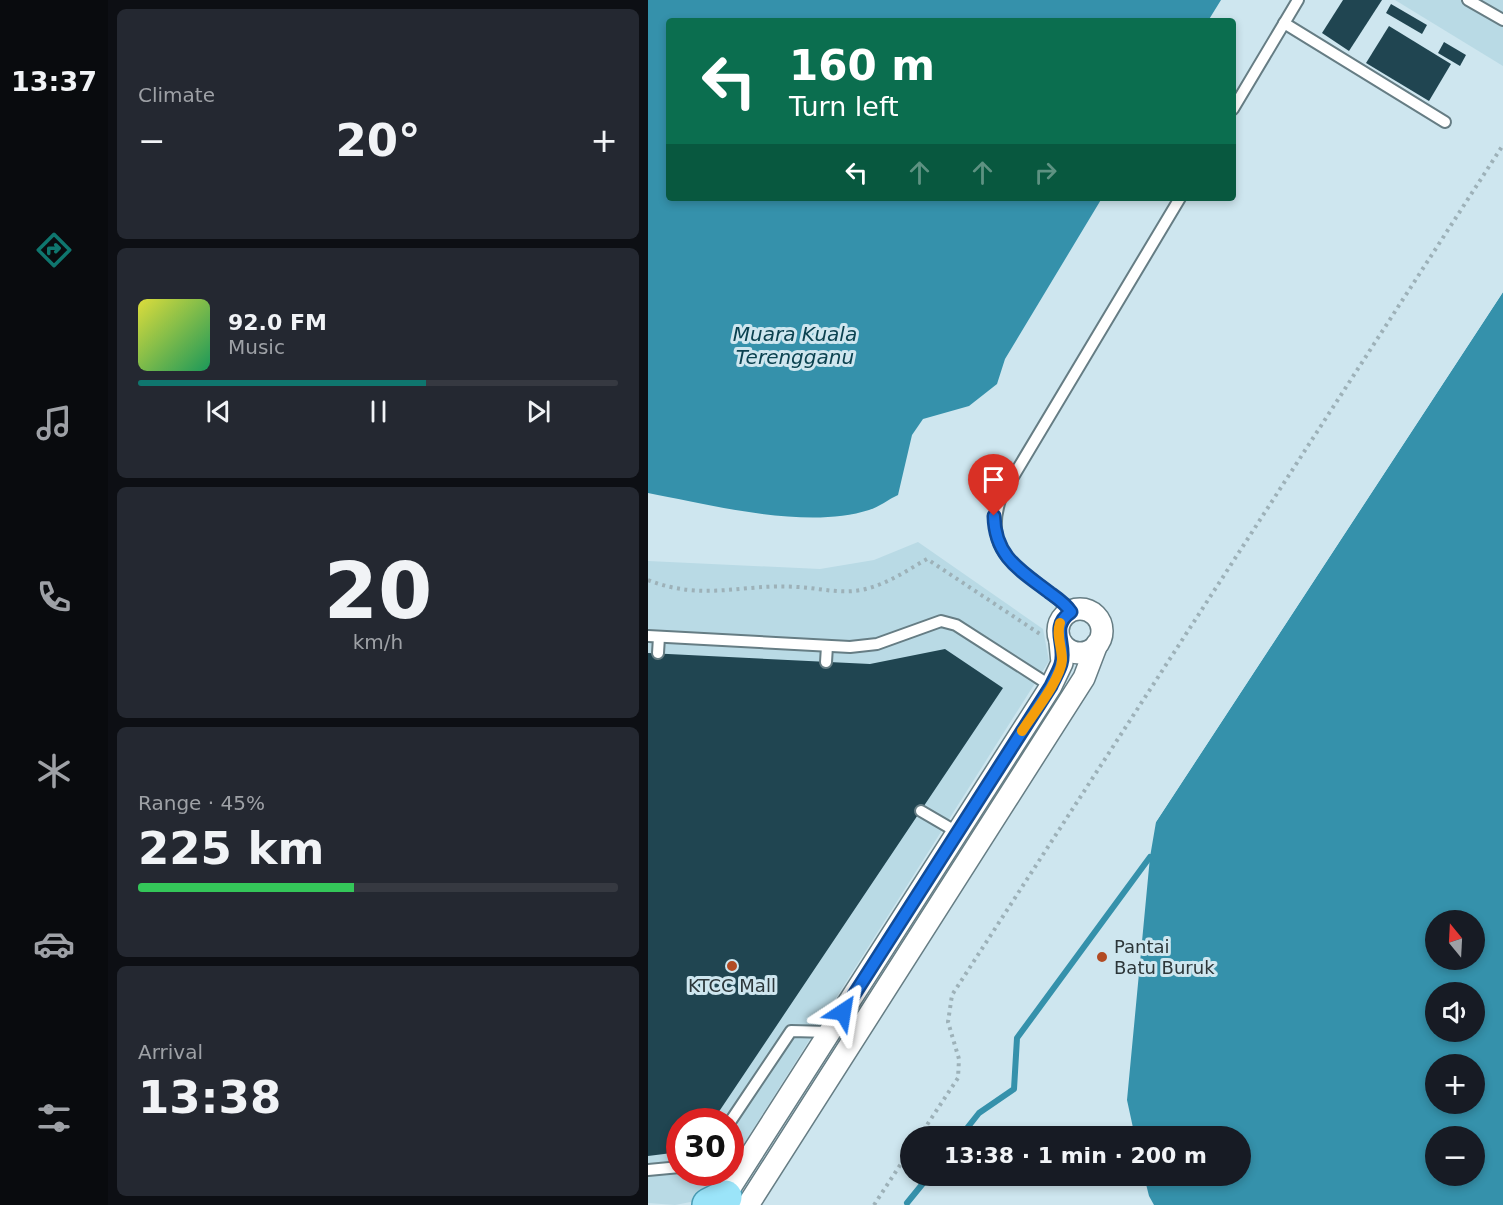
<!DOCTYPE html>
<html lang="en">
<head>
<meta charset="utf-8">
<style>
	:root { --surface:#171b24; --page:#242831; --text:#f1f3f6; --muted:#9ea1a6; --line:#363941; --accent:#0f766e }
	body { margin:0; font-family:"DejaVu Sans",sans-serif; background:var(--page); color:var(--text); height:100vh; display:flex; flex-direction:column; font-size:22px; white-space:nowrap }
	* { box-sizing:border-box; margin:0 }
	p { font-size:20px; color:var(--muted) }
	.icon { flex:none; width:33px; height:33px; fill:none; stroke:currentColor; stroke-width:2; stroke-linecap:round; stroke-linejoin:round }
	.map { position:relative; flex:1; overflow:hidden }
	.side { display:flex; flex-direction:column; gap:9px; padding:9px; background:#0d0f14; width:540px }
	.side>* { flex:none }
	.guide { position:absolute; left:18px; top:18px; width:570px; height:183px; border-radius:6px; box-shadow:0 3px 9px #0003; background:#0b6e4f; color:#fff; overflow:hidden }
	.needle { width:39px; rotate:342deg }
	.tools { position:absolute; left:777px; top:910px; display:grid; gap:12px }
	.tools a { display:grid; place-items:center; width:60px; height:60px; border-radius:50%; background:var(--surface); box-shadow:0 3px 9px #0003; font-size:30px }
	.speed { position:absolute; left:18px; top:1108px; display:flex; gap:12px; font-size:30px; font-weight:700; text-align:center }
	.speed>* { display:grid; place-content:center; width:78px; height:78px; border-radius:50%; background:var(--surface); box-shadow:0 3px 9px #0003; line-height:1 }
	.speed .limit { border:9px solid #d22; background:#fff; color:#111 }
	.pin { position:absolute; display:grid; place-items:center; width:51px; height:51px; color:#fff; margin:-62px -26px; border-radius:50% 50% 50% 0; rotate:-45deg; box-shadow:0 0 6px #0007 }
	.pin .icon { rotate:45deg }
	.me { position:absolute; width:66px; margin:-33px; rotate:33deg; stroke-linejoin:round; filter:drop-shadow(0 0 4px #0008) }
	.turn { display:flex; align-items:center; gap:21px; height:126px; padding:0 24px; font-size:27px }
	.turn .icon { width:78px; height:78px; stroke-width:2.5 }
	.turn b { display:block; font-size:42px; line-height:51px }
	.lanes { display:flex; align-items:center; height:57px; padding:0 24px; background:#0003; justify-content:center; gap:30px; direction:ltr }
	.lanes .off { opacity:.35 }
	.big { font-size:45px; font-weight:700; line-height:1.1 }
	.side .tile { flex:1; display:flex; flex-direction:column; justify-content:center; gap:9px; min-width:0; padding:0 21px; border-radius:9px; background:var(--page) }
	.side .dial { align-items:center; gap:0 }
	.dial b { font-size:78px; line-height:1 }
	.song { display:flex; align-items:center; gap:18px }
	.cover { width:72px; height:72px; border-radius:9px; background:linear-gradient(135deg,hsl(60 70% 55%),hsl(150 70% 35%)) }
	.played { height:6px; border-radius:3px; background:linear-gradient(90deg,var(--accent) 60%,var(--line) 60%) }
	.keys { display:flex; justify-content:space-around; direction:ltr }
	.heat { display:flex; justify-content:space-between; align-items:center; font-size:33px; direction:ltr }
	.charge { height:9px; border-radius:4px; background:linear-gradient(90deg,#34c759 45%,var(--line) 0) }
	.trip { position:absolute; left:252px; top:1126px; width:351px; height:60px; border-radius:30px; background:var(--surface); box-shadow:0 3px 9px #0003; font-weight:700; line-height:60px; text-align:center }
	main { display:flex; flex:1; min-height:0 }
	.tabs { display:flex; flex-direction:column; width:108px; justify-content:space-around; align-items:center; background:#090b0e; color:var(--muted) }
	.tabs .icon { width:42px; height:42px }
	.tabs .selected { color:var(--accent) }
	.tabs b { font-size:27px; color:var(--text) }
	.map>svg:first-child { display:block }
	.built { fill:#b9dae5 }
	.water { fill:#3591ab; fill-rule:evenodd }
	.pier { fill:#cee6ef }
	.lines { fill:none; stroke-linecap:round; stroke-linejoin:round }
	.stream { stroke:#3591ab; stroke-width:6 }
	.building { fill:#204551 }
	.lane-casing { stroke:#667d84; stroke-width:14 }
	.street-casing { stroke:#667d84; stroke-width:24 }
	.primary-casing { stroke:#499bb3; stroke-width:36 }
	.path { stroke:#9db1b8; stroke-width:4; stroke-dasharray:3 4.5; stroke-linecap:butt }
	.lane { stroke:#fff; stroke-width:10 }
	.street { stroke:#fff; stroke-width:21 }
	.primary { stroke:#9be4f9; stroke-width:33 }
	.route-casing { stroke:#114b97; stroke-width:15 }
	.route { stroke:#1a73e8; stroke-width:10 }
	.slow { stroke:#f59e0b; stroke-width:10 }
	.poi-dot { fill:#b24b23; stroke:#cee6ef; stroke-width:2 }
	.labels { text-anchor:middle; stroke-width:6; stroke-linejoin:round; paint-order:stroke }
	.poi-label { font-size:18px; fill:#2c3639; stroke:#cee6ef; text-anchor:start }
	.water-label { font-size:20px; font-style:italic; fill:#0b4250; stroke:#cee6ef }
</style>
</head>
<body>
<main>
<nav class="tabs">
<b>13:37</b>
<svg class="icon selected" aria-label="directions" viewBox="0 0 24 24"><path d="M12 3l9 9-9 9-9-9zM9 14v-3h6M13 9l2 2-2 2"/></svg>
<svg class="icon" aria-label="music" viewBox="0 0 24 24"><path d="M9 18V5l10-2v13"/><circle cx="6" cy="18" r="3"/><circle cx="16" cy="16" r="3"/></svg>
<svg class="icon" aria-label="phone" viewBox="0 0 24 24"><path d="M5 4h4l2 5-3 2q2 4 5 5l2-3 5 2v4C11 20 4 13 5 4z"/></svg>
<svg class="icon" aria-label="climate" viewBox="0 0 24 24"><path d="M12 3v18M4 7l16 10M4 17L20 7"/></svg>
<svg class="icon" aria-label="car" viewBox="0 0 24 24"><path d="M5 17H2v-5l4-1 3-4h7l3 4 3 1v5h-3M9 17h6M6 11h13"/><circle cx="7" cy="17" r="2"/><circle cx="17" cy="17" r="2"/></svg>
<svg class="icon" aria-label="filters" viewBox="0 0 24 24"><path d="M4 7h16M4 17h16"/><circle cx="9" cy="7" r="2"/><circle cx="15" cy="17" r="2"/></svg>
</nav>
<section class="side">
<div class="tile"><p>Climate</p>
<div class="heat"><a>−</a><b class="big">20°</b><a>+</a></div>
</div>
<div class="tile">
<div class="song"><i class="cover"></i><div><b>92.0 FM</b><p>Music</p></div></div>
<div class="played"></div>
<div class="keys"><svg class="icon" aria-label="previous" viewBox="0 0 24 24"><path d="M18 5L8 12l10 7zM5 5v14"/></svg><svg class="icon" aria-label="pause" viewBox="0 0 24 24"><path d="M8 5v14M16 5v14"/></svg><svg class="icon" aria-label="next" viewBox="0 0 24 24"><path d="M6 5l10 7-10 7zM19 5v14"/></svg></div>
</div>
<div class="tile dial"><b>20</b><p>km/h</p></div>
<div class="tile"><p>Range · 45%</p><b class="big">225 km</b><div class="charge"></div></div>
<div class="tile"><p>Arrival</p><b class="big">13:38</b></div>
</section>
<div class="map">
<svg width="855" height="1205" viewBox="0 0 855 1205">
	<rect width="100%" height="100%" fill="#cee6ef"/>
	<g class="built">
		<polygon points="747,0 855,0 855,66"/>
		<polygon points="270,542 395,629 401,661 83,1164 82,1122 32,1122 32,1173 77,1173 71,1182 48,1201 27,1205 0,1203 0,561 172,569 226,560"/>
	</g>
	<g class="water">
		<path d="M0,0H573L560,21H21V198H454L357,359L349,384L321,406L275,419L264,435L250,495C241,499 231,507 221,510C159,530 63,505 0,493Z"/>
		<path d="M855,292V1205H506L501,1196L496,1176H592V1137H487L479,1100L502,857L508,822ZM788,921H826V960H788ZM788,993H826V1032H788ZM788,1065H826V1104H788ZM788,1137H826V1176H788Z"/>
	</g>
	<polygon class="pier" points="855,289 855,292 504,828 505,821"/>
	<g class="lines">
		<g class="stream">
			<polyline points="312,1137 331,1113 366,1089 369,1038 502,857"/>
			<polyline points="259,1203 281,1176"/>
		</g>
	</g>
	<g class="building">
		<polygon points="695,0 734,0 701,51 674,33"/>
		<polygon points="743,4 779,25 774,34 738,13"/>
		<polygon points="741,26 803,64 781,101 718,63"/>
		<polygon points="796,42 818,55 812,66 790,53"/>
		<polygon points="297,649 355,688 64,1122 32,1122 32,1152 0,1156 0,653 222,664"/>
	</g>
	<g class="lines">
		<g class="lane-casing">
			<g id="lane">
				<polyline points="820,0 855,20"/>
				<polyline points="636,23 797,122"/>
				<polyline points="585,109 650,0"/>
				<path d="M423,612C418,604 409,599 402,593C365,564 335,549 353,497L532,198"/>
				<polyline points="0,636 202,647 229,644 293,621 308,625 403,686"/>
				<polyline points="10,653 11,637"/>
				<polyline points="178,662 179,646"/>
				<polyline points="273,811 309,832"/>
				<polyline points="82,1122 143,1031 182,1032"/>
				<polyline points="0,1170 32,1167"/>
			</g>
		</g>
		<g class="street-casing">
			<g id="street">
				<circle cx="432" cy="631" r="22"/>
				<polyline points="71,1205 403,686 414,663 412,642"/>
				<polyline points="100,1205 436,678 449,644"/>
			</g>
		</g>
		<g class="primary-casing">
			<polyline id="primary" points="61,1205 77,1197"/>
		</g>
		<g class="path">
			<path d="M0,580C56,602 94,583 150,587C171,588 191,594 213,590C238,585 258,571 279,559L395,636"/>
			<polyline points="271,1137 310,1078 311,1059 300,1022 304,995 855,145"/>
			<polyline points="226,1205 262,1150"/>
		</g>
		<use href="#lane" class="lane"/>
		<use href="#street" class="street"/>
		<use href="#primary" class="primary"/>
	</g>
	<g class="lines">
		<g class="route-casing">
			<path id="route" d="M195,1012L403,686C406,679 411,671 413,664C419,644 401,627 423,612C418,604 409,598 402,593C372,570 347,557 346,516"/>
		</g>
		<use href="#route" class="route"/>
		<path class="slow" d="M374,731C385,714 413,679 414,660C414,647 408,635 412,623"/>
	</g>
	<g class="poi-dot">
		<circle cx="454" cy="957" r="6"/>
		<circle cx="84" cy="966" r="6"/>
	</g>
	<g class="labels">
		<g class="poi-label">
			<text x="466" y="953">Pantai<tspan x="466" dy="21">Batu Buruk</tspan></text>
			<text x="84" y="992" text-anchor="middle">KTCC Mall</text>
		</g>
		<g class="water-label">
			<text x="147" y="341">Muara Kuala<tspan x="147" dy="23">Terengganu</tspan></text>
		</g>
	</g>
</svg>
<div class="tools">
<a><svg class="needle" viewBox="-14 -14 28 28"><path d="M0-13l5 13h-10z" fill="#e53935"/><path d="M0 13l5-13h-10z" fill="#9ea1a6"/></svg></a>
<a><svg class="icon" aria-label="sound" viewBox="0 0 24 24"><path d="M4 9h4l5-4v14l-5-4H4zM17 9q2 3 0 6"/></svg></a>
<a>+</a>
<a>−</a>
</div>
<div class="speed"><div class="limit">30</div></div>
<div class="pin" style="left:346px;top:516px;background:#d93025"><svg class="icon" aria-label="arrive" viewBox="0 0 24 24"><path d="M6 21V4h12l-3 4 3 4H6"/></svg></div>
<svg class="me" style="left:195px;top:1012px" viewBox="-20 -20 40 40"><path d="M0-17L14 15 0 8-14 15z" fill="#1a73e8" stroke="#fff" stroke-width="4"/></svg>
<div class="trip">13:38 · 1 min · 200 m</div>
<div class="guide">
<div class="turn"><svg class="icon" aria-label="left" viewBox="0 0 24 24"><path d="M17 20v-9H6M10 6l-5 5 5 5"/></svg><div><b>160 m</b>Turn left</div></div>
<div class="lanes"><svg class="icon" aria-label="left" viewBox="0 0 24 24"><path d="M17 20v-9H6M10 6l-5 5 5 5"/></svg><svg class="icon off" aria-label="ahead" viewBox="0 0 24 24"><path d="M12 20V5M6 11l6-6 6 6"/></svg><svg class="icon off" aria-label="ahead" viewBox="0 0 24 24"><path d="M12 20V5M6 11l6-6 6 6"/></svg><svg class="icon off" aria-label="right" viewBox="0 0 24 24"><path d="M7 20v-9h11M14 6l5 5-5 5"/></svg></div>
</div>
</div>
</main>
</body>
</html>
